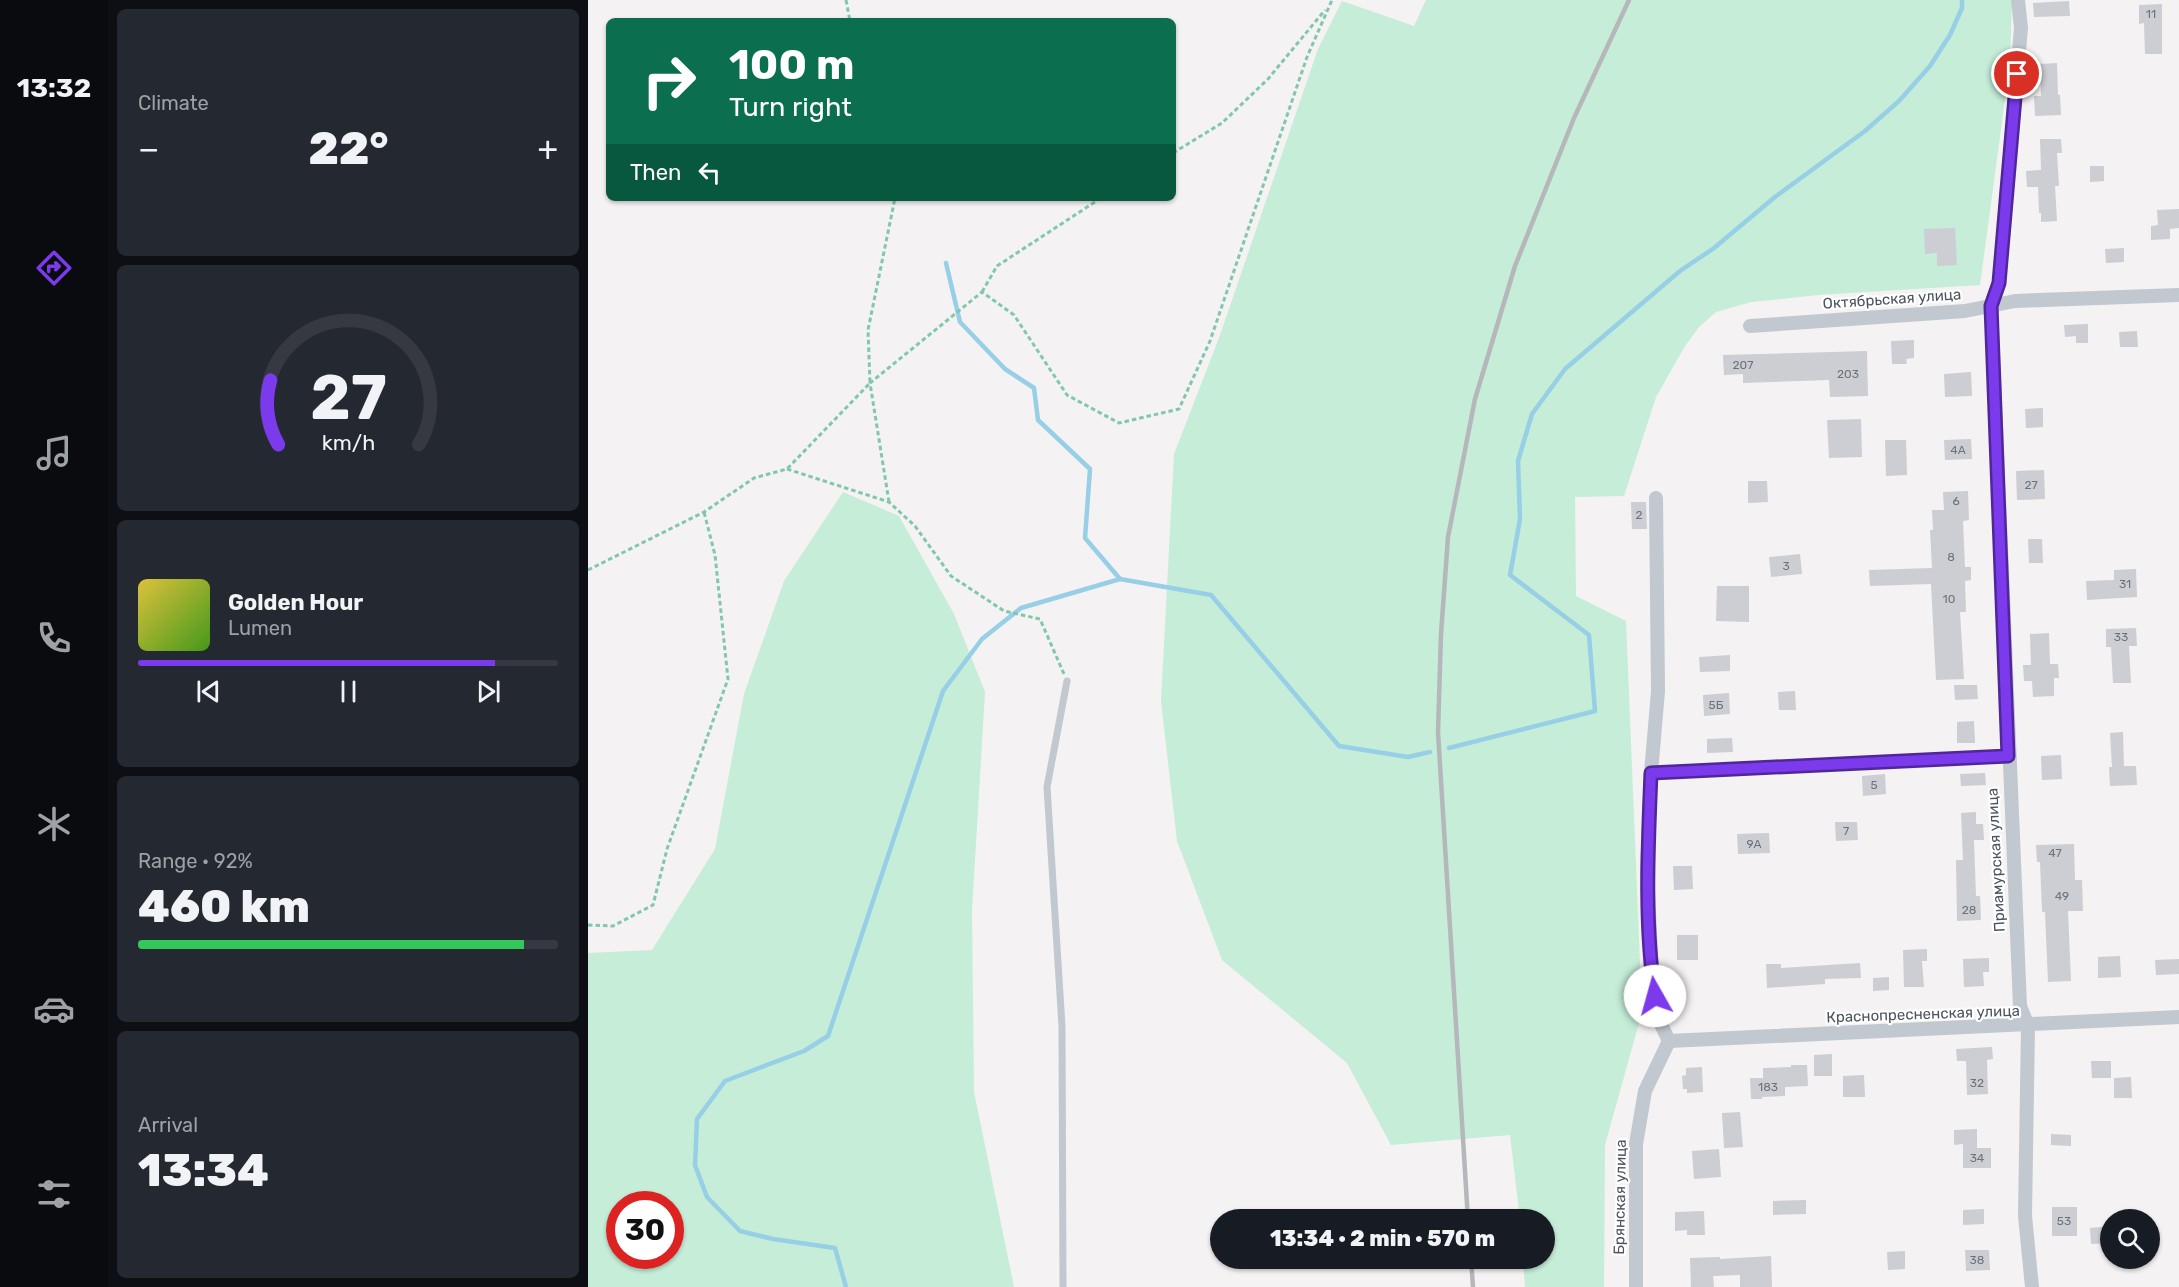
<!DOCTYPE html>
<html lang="en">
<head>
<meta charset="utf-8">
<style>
	:root { --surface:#171b24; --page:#242831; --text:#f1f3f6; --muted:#9ea1a6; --line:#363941; --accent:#7c3aed }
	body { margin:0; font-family:Rubik,sans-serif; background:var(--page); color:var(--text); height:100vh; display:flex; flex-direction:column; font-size:22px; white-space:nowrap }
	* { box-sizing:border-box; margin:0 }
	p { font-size:20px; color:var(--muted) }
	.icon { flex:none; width:33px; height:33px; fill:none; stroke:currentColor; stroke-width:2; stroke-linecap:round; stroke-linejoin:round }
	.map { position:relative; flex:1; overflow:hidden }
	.side { display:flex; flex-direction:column; gap:9px; padding:9px; background:#0d0f14; width:480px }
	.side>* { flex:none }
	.hud { position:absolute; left:18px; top:18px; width:570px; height:183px; border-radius:9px; box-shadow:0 2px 4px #0004; background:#0b6e4f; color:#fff; overflow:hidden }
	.fabs { position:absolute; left:1512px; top:1209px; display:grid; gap:12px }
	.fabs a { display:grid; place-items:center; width:60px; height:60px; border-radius:50%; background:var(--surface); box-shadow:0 2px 4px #0004; font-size:30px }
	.speed { position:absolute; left:18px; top:1191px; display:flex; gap:12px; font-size:30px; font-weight:700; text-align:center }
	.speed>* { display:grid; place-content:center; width:78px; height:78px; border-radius:50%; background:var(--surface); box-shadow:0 2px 4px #0004; line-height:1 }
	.speed .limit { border:9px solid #d22; background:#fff; color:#111 }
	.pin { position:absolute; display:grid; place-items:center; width:51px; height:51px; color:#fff; margin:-26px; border:3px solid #fff; border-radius:50%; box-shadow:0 2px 6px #0007 }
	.me { position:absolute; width:66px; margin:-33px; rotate:353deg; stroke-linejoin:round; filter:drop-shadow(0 0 4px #0008) }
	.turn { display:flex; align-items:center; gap:21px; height:126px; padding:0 24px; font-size:27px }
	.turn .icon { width:78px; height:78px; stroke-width:2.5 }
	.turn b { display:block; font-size:42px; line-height:51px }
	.then { display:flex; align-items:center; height:57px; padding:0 24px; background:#0003; gap:12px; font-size:22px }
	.big { font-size:45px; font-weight:800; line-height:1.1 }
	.side .tile { flex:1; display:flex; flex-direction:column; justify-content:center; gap:9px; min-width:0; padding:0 21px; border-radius:9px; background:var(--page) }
	.side .dial { align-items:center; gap:0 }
	.dial svg { height:156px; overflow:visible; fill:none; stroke:var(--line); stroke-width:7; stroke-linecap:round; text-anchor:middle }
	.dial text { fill:var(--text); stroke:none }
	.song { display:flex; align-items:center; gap:18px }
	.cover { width:72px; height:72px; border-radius:9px; background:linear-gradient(135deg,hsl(50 70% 55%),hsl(100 70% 35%)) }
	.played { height:6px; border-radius:3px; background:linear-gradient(90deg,var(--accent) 85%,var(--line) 85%) }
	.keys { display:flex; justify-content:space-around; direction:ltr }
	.heat { display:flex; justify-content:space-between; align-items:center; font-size:33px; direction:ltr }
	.charge { height:9px; border-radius:4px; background:linear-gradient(90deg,#34c759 92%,var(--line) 0) }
	.trip { position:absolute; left:622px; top:1209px; width:345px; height:60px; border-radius:30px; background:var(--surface); box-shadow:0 2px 4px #0004; font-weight:800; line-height:60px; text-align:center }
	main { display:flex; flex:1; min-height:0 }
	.menu { display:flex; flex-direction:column; width:108px; justify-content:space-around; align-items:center; background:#090b0e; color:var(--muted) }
	.menu .icon { width:42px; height:42px }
	.menu .on { color:var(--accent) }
	.menu b { font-size:27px; color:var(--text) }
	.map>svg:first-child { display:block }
	.garden { fill:#c5edd8; fill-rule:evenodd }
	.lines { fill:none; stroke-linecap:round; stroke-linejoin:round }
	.stream { stroke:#96cfe6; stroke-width:4.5 }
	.building { fill:#ccced4 }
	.path { stroke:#80c8ab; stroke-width:3; stroke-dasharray:4.5 3; stroke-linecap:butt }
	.service { stroke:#c1c8cf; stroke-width:7 }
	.minor { stroke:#c1c8cf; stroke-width:14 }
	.rail { stroke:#b5b7bb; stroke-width:4.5 }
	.route-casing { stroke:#51269a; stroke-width:15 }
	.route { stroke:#7c3aed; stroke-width:10 }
	.labels { text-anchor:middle; stroke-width:4.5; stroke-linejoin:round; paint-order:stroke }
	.number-label { font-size:12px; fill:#6b727c }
	.street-label { font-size:15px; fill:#4b535e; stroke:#fff }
</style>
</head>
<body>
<main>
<nav class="menu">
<b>13:32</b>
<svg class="icon on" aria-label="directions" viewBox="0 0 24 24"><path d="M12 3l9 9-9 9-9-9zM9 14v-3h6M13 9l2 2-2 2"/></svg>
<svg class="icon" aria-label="music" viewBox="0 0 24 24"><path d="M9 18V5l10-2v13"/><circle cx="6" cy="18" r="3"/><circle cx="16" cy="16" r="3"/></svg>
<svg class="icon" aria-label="phone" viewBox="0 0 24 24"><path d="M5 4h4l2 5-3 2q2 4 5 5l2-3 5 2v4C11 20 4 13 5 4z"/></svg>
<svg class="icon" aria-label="climate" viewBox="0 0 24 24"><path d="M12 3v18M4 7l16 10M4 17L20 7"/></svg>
<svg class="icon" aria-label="car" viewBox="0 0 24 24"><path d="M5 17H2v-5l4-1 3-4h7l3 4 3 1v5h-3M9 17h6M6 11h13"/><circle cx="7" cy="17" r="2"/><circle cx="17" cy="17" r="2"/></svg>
<svg class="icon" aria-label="filters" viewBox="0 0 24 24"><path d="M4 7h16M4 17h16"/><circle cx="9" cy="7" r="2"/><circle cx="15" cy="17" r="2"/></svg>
</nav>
<section class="side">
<div class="tile"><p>Climate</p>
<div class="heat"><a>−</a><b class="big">22°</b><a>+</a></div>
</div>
<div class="tile dial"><svg viewBox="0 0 100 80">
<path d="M14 69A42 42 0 1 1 86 69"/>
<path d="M14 69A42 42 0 0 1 10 36" stroke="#7c3aed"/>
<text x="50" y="56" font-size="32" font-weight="700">27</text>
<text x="50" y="72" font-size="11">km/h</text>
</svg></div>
<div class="tile">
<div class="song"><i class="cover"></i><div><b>Golden Hour</b><p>Lumen</p></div></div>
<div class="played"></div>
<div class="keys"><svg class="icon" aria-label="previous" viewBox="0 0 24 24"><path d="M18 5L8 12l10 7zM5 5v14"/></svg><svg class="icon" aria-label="pause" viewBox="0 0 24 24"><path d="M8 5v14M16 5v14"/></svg><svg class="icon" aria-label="next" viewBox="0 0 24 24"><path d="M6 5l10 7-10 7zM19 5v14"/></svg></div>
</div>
<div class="tile"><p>Range · 92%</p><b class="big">460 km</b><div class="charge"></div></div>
<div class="tile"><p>Arrival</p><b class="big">13:34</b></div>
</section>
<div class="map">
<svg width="1591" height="1287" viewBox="0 0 1591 1287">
	<rect width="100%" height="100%" fill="#f4f2f2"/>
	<g class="garden">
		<polygon points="838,0 1424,0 1422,62 1392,285 1230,295 1163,302 1128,312 1111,327 1097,346 1068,397 1036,496 987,497 988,596 1038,621 1054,1012 1017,1145 1016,1287 937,1287 935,1259 957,1258 957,1220 932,1219 922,1135 803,1145 759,1063 634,960 589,841 573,701 586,454 631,338 730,49 754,1 826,26"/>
		<path d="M255,492L311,516L366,614L397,692L384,910L386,1092L426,1287H0V953L64,950L127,849L156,694L196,581ZM32,1204H82V1256H32Z"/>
	</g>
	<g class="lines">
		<g class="stream">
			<polyline points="358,263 372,322 417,369 446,388 450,420 502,469 497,538 532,579"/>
			<polyline points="861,748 1007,711 1001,635 922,575 932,519 930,461 944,414 977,369 1092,271 1126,248 1187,197 1277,131 1311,101 1342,66 1362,35 1374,8 1374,0"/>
			<polyline points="258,1287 247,1248 185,1239 152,1231 119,1197 107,1165 109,1119 137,1081 216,1051 240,1036 355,691 394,639 433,608 532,579 623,595 751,746 820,757 842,752"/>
		</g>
	</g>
	<g class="building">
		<polygon points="1481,1 1482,16 1446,17 1445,3"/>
		<polygon points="1574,4 1574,54 1557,54 1556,23 1551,24 1551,5"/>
		<polygon points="1469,63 1470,95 1472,95 1473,115 1447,116 1446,96 1453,96 1452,64"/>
		<polygon points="1452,139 1473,139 1474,153 1469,153 1471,186 1467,186 1469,221 1453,222 1453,213 1451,213 1450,187 1439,187 1438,171 1453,170"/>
		<polygon points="1502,166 1516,166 1516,181 1502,182"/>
		<polygon points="1591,209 1591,228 1582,229 1582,239 1563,240 1563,226 1570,225 1569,210"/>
		<polygon points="1367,228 1369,265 1349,266 1349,253 1337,254 1336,229"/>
		<polygon points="1536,248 1536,262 1518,263 1517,249"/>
		<polygon points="1500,324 1500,343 1488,343 1488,336 1477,337 1476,325"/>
		<polygon points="1549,331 1550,347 1532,347 1531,332"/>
		<polygon points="1326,340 1326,358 1318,359 1319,364 1304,364 1303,341"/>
		<polygon points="1279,351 1280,396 1242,397 1241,380 1155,383 1155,374 1136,375 1135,355"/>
		<polygon points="1383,372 1384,396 1357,397 1356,374"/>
		<polygon points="1455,408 1455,427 1438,428 1437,409"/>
		<polygon points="1273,419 1274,457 1241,458 1239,420"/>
		<polygon points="1383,439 1384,459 1357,460 1356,440"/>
		<polygon points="1297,440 1318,440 1319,475 1298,476"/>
		<polygon points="1456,470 1457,499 1429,500 1428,471"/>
		<polygon points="1160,481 1179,481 1180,502 1160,503"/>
		<polygon points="1380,491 1381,520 1375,521 1377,567 1383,567 1383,580 1377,581 1378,612 1372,612 1376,679 1348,680 1343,584 1282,586 1281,570 1344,568 1342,530 1345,530 1344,510 1356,510 1355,492"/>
		<polygon points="1043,502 1058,502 1059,529 1044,529"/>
		<polygon points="1440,539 1454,539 1455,563 1441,563"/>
		<polygon points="1212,554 1214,574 1183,577 1181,557"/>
		<polygon points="1548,569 1549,597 1499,600 1498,581 1526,580 1526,570"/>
		<polygon points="1129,586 1161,586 1161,622 1128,621"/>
		<polygon points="1548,628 1549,646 1541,646 1543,683 1525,683 1523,647 1518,647 1518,629"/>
		<polygon points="1461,633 1462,664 1470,664 1471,678 1466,678 1466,696 1445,697 1444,681 1436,681 1435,665 1443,665 1442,634"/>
		<polygon points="1142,655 1142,671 1112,672 1111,657"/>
		<polygon points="1366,685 1389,685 1390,699 1367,700"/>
		<polygon points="1207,691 1208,710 1191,710 1190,692"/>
		<polygon points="1141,693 1142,714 1116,716 1115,695"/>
		<polygon points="1386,721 1387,743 1369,743 1369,722"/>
		<polygon points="1535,732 1536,766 1548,766 1549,785 1522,786 1521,767 1524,767 1522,733"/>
		<polygon points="1144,738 1145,752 1119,753 1119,739"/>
		<polygon points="1473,755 1474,779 1454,780 1453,756"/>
		<polygon points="1397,773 1398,785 1373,786 1372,774"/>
		<polygon points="1297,774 1298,794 1275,796 1274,776"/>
		<polygon points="1388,812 1388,824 1395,824 1396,840 1386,840 1388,896 1392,896 1393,920 1369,921 1368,860 1375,860 1373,813"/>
		<polygon points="1247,822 1269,822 1270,840 1248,841"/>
		<polygon points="1181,833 1182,853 1150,854 1149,834"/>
		<polygon points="1486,844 1487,880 1494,880 1495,911 1480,911 1483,981 1460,982 1457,912 1454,912 1452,862 1449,862 1448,845"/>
		<polygon points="1085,866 1104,866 1105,889 1086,890"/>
		<rect x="1089" y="935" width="21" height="25"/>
		<polygon points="1339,949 1339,961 1334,961 1336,987 1316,987 1315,950"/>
		<polygon points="1532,956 1533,977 1510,978 1510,957"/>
		<polygon points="1401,958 1401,972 1395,972 1396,986 1376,987 1375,959"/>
		<polygon points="1591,959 1591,974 1568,975 1567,960"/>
		<polygon points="1272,963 1273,978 1237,979 1237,984 1179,988 1178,964 1193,964 1193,968"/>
		<polygon points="1301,977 1301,990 1285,991 1285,978"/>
		<polygon points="1404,1047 1405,1059 1399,1060 1400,1094 1379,1095 1378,1061 1369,1061 1368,1049"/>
		<polygon points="1244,1054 1244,1076 1226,1076 1226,1055"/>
		<polygon points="1503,1061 1523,1061 1523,1078 1504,1078"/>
		<polygon points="1203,1065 1219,1065 1220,1086 1197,1087 1197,1096 1174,1097 1174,1099 1163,1099 1162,1078 1175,1078 1175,1068 1203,1067"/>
		<polygon points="1114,1067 1115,1092 1099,1093 1099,1089 1095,1089 1094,1076 1098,1075 1098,1068"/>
		<polygon points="1276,1075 1277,1097 1255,1097 1255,1076"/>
		<polygon points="1543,1077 1544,1098 1526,1098 1526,1078"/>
		<polygon points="1152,1112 1155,1147 1136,1148 1134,1113"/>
		<polygon points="1389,1129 1389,1148 1403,1148 1403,1168 1375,1168 1375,1144 1366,1145 1366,1130"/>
		<polygon points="1463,1134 1483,1135 1483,1146 1463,1145"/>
		<polygon points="1131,1149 1133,1177 1106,1179 1104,1151"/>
		<polygon points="1218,1200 1218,1214 1185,1215 1185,1201"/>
		<rect x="1464" y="1207" width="25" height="29"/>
		<polygon points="1396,1209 1396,1224 1375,1225 1375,1210"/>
		<polygon points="1116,1211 1117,1235 1099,1235 1099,1230 1087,1231 1087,1212"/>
		<polygon points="1522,1226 1522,1243 1503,1244 1502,1228"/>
		<polygon points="1377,1250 1401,1250 1402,1270 1378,1271"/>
		<polygon points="1317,1251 1317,1269 1300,1270 1299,1252"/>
		<polygon points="1183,1256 1184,1287 1152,1287 1152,1275 1125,1276 1126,1287 1103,1287 1102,1258 1132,1257 1132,1259"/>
	</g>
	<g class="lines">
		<g class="path">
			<polyline points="258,0 262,21"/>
			<polyline points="585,153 634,123 680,79 737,10"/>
			<polyline points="394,292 409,266 513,198"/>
			<polyline points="199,469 301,502 327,526 363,576 416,611 452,619 476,674"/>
			<polyline points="301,502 282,383 394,292 426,315 479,395 531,423 591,409 622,341 719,57 744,0"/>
			<polyline points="0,570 116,512 166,478 199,469 282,383 280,330 307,198"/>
			<polyline points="0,925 25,926 65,905 79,849 140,679 127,555 116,512"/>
		</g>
		<g class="service">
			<polyline points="1063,773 1420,756"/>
			<polyline points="475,1287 474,1026 459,787 479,681"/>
		</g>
		<g class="minor">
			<polyline points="1430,0 1433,28 1411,283 1403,306 1432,1006 1440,1026 1437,1216 1444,1287"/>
			<polyline points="1162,326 1377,311 1427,301 1591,295"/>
			<polyline points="1068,498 1070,691 1063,773 1059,870 1064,975 1070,1018 1081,1041"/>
			<polyline points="1081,1041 1591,1017"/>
			<polyline points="1048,1287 1048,1144 1057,1091 1081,1041"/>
		</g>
		<g class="rail">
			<polyline points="880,1220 850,732 853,634 860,537 887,399 927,266 986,118 1041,0"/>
			<polyline points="883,1258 885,1287"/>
		</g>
	</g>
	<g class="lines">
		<g class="route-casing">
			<path id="route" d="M1067,996C1056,923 1060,847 1063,773L1420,756L1403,306L1411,283L1429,74"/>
		</g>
		<use href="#route" class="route"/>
	</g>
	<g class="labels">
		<g class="number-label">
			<text x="1563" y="18">11</text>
			<text x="1155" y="369">207</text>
			<text x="1260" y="378">203</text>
			<text x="1370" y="454">4А</text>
			<text x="1443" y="489">27</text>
			<text x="1368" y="505">6</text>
			<text x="1051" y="519">2</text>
			<text x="1363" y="561">8</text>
			<text x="1198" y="570">3</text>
			<text x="1537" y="588">31</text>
			<text x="1361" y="603">10</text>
			<text x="1533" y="641">33</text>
			<text x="1128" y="709">5Б</text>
			<text x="1286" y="789">5</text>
			<text x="1258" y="835">7</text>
			<text x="1166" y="848">9А</text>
			<text x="1467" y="857">47</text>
			<text x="1474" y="900">49</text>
			<text x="1381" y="914">28</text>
			<text x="1389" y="1087">32</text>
			<text x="1180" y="1091">183</text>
			<text x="1389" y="1162">34</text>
			<text x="1476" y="1225">53</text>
			<text x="1389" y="1264">38</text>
		</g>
		<g class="street-label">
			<text transform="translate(1304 299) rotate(-4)" y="5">Октябрьская улица</text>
			<text transform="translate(1408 860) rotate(-93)" y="5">Приамурская улица</text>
			<text transform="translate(1335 1014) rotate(-2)" y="5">Краснопресненская улица</text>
			<text transform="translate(1032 1197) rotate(-89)" y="5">Брянская улица</text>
		</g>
	</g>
</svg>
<div class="fabs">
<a><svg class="icon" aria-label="search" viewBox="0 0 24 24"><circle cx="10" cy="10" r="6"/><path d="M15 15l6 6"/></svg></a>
</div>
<div class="speed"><div class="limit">30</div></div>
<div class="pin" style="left:1429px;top:74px;background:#d93025"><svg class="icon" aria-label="arrive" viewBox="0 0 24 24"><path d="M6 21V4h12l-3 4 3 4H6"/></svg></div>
<svg class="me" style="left:1067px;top:996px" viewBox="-20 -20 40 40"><circle r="19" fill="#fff"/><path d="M0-13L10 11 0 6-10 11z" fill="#7c3aed"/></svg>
<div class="trip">13:34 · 2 min · 570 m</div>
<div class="hud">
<div class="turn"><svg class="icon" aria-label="right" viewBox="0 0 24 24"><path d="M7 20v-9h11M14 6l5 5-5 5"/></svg><div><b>100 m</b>Turn right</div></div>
<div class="then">Then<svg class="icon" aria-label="left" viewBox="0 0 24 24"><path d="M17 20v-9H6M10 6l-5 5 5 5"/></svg></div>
</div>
</div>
</main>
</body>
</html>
